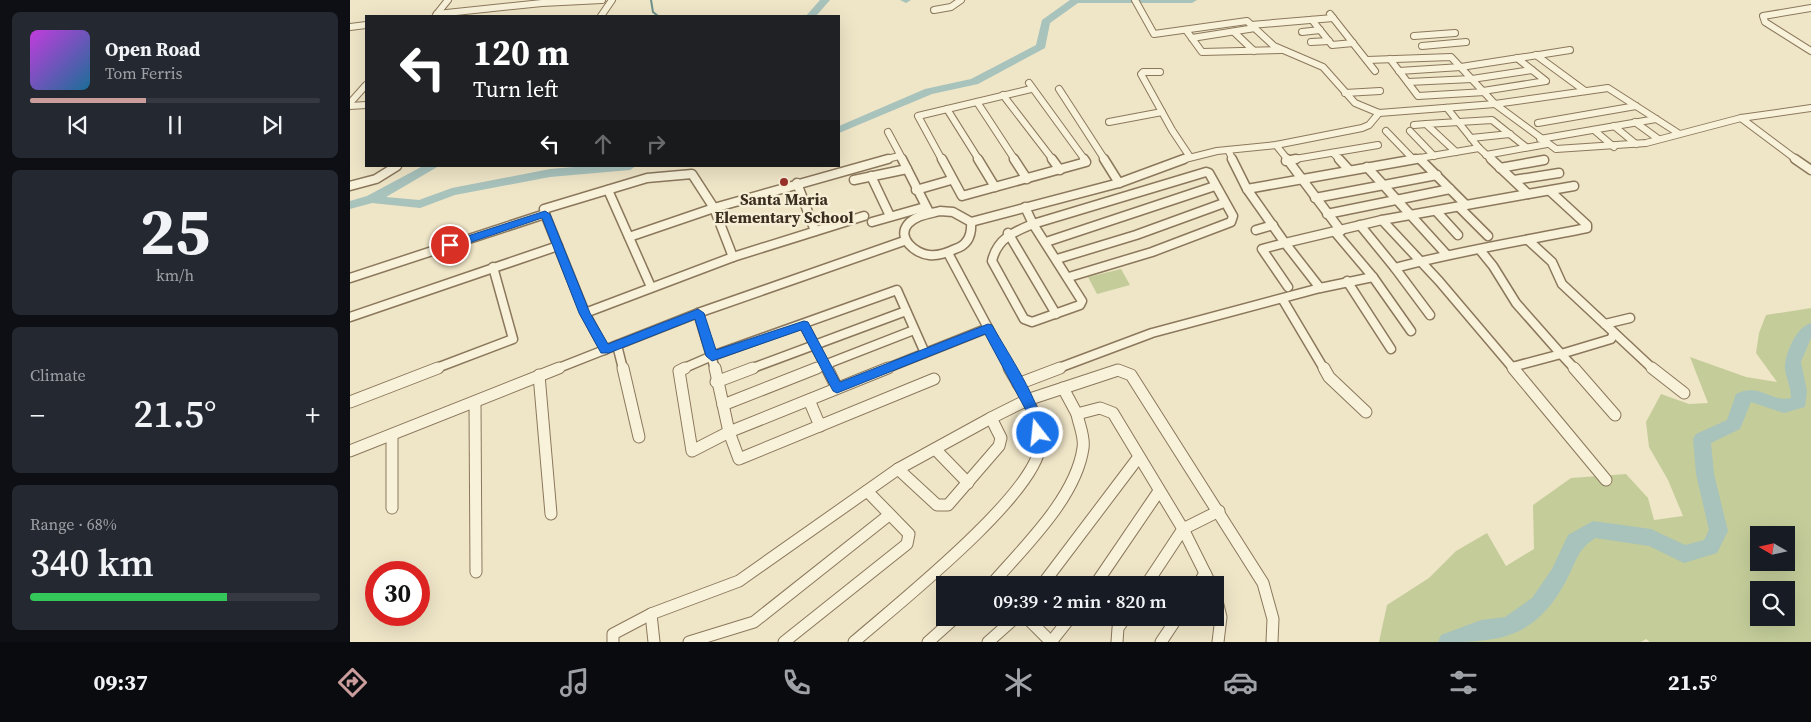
<!DOCTYPE html>
<html lang="en">
<head>
<meta charset="utf-8">
<style>
	:root { --surface:#171b24; --page:#242831; --text:#f1f3f6; --muted:#9ea1a6; --line:#363941; --accent:#ca9c9b }
	body { margin:0; font-family:"Source Serif 4",serif; background:var(--page); color:var(--text); height:100vh; display:flex; flex-direction:column; font-size:19px; white-space:nowrap }
	* { box-sizing:border-box; margin:0 }
	p { font-size:16px; color:var(--muted) }
	.icon { flex:none; width:28px; height:28px; fill:none; stroke:currentColor; stroke-width:2; stroke-linecap:round; stroke-linejoin:round }
	.map { position:relative; flex:1; overflow:hidden }
	.side { display:flex; flex-direction:column; gap:12px; padding:12px; background:#0d0f14; width:350px }
	.side>* { flex:none }
	.banner { position:absolute; left:15px; top:15px; width:475px; height:152px; border-radius:0px; box-shadow:0 5px 20px #0002; background:#202124; color:#fff; overflow:hidden }
	.needle { width:32px; rotate:279deg }
	.controls { position:absolute; left:1400px; top:526px; display:grid; gap:10px }
	.controls a { display:grid; place-items:center; width:45px; height:45px; border-radius:0px; background:var(--surface); box-shadow:0 5px 20px #0002; font-size:25px }
	.speed { position:absolute; left:15px; top:561px; display:flex; gap:10px; font-size:25px; font-weight:700; text-align:center }
	.speed>* { display:grid; place-content:center; width:65px; height:65px; border-radius:50%; background:var(--surface); box-shadow:0 5px 20px #0002; line-height:1 }
	.speed .limit { border:8px solid #d22; background:#fff; color:#111 }
	.pin { position:absolute; display:grid; place-items:center; width:42px; height:42px; color:#fff; margin:-21px; border:2px solid #fff; border-radius:50%; box-shadow:0 1px 5px #0007 }
	.me { position:absolute; width:55px; margin:-28px; rotate:344deg; stroke-linejoin:round; filter:drop-shadow(0 0 4px #0008) }
	.turn { display:flex; align-items:center; gap:18px; height:105px; padding:0 25px; font-size:22px }
	.turn .icon { width:65px; height:65px; stroke-width:2.5 }
	.turn b { display:block; font-size:35px; line-height:42px }
	.lanes { display:flex; align-items:center; height:48px; padding:0 25px; background:#0003; justify-content:center; gap:25px; direction:ltr }
	.lanes .off { opacity:.35 }
	.big { font-size:38px; font-weight:600; line-height:1.1 }
	.side .card { flex:1; display:flex; flex-direction:column; justify-content:center; gap:8px; min-width:0; padding:0 18px; border-radius:8px; background:var(--page) }
	.side .dial { align-items:center; gap:0 }
	.dial b { font-size:65px; line-height:1 }
	.song { display:flex; align-items:center; gap:15px }
	.cover { width:60px; height:60px; border-radius:8px; background:linear-gradient(135deg,hsl(290 70% 55%),hsl(200 70% 35%)) }
	.played { height:5px; border-radius:2px; background:linear-gradient(90deg,var(--accent) 40%,var(--line) 40%) }
	.keys { display:flex; justify-content:space-around; direction:ltr }
	.heat { display:flex; justify-content:space-between; align-items:center; font-size:28px; direction:ltr }
	.charge { height:8px; border-radius:4px; background:linear-gradient(90deg,#34c759 68%,var(--line) 0) }
	.trip { position:absolute; left:586px; top:576px; width:288px; height:50px; border-radius:0px; background:var(--surface); box-shadow:0 5px 20px #0002; font-weight:600; line-height:50px; text-align:center }
	.menu { display:flex; height:80px; justify-content:space-around; align-items:center; background:#090b0e; color:var(--muted) }
	.menu .icon { width:35px; height:35px }
	.menu .on { color:var(--accent) }
	.menu b { font-size:22px; color:var(--text) }
	main { display:flex; flex:1; min-height:0 }
	.map>svg:first-child { display:block }
	.green { fill:#c4cd9a; fill-rule:evenodd }
	.lines { fill:none; stroke-linecap:round; stroke-linejoin:round }
	.stream { stroke:#6e918b; stroke-width:2 }
	.river { fill:#a8c2bc; fill-rule:evenodd }
	.minor-far2-casing { stroke:#8b785c; stroke-width:8 }
	.minor-far1-casing { stroke:#8b785c; stroke-width:11 }
	.minor-casing { stroke:#8b785c; stroke-width:13 }
	.minor-far2 { stroke:#f9f2da; stroke-width:6 }
	.minor-far1 { stroke:#f9f2da; stroke-width:8 }
	.minor { stroke:#f9f2da; stroke-width:11 }
	.route { fill:#1a73e8; stroke:#114b97 }
	.poi-dot { fill:#9a322b; stroke:#f6efd6; stroke-width:2 }
	.labels { text-anchor:middle; stroke-width:5; stroke-linejoin:round; paint-order:stroke }
	.poi-label { font-size:16px; font-weight:bold; fill:#3b2e20; stroke:#f6efd6 }
</style>
</head>
<body>
<main>
<section class="side">
<div class="card">
<div class="song"><i class="cover"></i><div><b>Open Road</b><p>Tom Ferris</p></div></div>
<div class="played"></div>
<div class="keys"><svg class="icon" aria-label="previous" viewBox="0 0 24 24"><path d="M18 5L8 12l10 7zM5 5v14"/></svg><svg class="icon" aria-label="pause" viewBox="0 0 24 24"><path d="M8 5v14M16 5v14"/></svg><svg class="icon" aria-label="next" viewBox="0 0 24 24"><path d="M6 5l10 7-10 7zM19 5v14"/></svg></div>
</div>
<div class="card dial"><b>25</b><p>km/h</p></div>
<div class="card"><p>Climate</p>
<div class="heat"><a>−</a><b class="big">21.5°</b><a>+</a></div>
</div>
<div class="card"><p>Range · 68%</p><b class="big">340 km</b><div class="charge"></div></div>
</section>
<div class="map">
<svg width="1461" height="642" viewBox="0 0 1461 642">
	<rect width="100%" height="100%" fill="#efe5c7"/>
	<g class="green">
		<polygon points="771,269 780,285 747,294 738,277"/>
		<path d="M1461,308V642H1300L1296,639L1291,642H1029L1037,605L1079,578L1106,551L1137,533L1156,566L1184,549L1183,505L1221,478L1276,474L1298,498L1304,520L1333,516L1318,480L1299,447L1296,422L1311,394L1339,404L1358,403L1340,357L1396,377L1427,382L1406,353L1409,333L1416,315ZM1409,535H1436V562H1409ZM1409,590H1436V618H1409Z"/>
	</g>
	<g class="lines">
		<polyline class="stream" points="301,0 303,12 308,16"/>
		<g class="river">
			<polygon points="470,0 480,0 466,16 456,16"/>
			<polygon points="550,0 561,0 556,3"/>
			<polygon points="720,0 847,0 842,3 728,3 700,23 695,48 628,84 582,94 489,133 489,126 575,89 621,79 686,45 692,20"/>
			<polygon points="73,166 89,166 36,197 69,200 102,188 200,169 235,166 286,166 280,170 200,177 105,195 70,208 22,203 0,209 0,201 17,196"/>
			<path d="M1461,323V338L1451,362L1457,391L1455,407L1434,413L1401,402L1390,429L1361,443L1364,474L1378,531L1367,553L1334,563L1299,546L1245,538C1226,551 1227,561 1216,581C1184,640 1149,642 1088,642L1091,635L1131,620L1155,617L1182,598L1202,569L1218,535L1243,521L1301,529L1335,545L1354,540L1359,530L1346,474L1343,439L1346,434L1377,420L1386,394C1411,382 1420,403 1441,398C1441,388 1437,380 1435,370C1434,355 1446,327 1461,323Z"/>
		</g>
		<g class="minor-far2-casing">
			<g id="minor-far2">
				<polyline points="785,0 804,34 897,21 924,46 973,67 1005,103 1029,113 1145,104 1258,88 1328,133"/>
				<polyline points="1461,8 1413,16 1415,22 1461,51"/>
				<polyline points="584,10 601,7 611,0"/>
				<polyline points="87,14 192,3 252,0"/>
				<polyline points="980,14 1025,71"/>
				<polyline points="86,15 98,0"/>
				<polyline points="251,16 262,0"/>
				<polyline points="962,20 982,45 1003,43"/>
				<polyline points="901,25 983,18"/>
				<polyline points="0,27 16,25"/>
				<polyline points="836,30 852,52 931,50"/>
				<polyline points="884,32 904,51"/>
				<polyline points="952,32 970,30"/>
				<polyline points="1064,36 1105,33"/>
				<polyline points="842,38 905,28"/>
				<polyline points="961,42 979,41"/>
				<polyline points="1072,46 1116,42"/>
				<polyline points="1186,55 1235,91"/>
				<polyline points="1040,59 1068,96 1135,92"/>
				<polyline points="1017,60 1101,57 1145,104 1206,149 1296,143 1391,118 1461,108"/>
				<polyline points="1049,71 1111,67 1220,50"/>
				<polyline points="810,72 793,72 791,74 822,130 840,157"/>
				<polyline points="1058,82 1122,79 1182,70"/>
				<polyline points="679,83 735,160"/>
				<polyline points="709,89 755,160"/>
				<polyline points="1133,91 1196,81 1167,58"/>
				<polyline points="995,93 1030,91"/>
				<polyline points="653,95 703,160"/>
				<polyline points="627,102 665,160"/>
				<polyline points="0,103 16,85"/>
				<polyline points="0,106 16,105"/>
				<polyline points="1097,108 1129,148 1142,160"/>
				<polyline points="597,109 629,160"/>
				<polyline points="1391,118 1447,160"/>
				<polyline points="759,122 812,112"/>
				<polyline points="1285,122 1307,138"/>
				<polyline points="1188,123 1286,106"/>
				<polyline points="1064,125 1076,124"/>
				<polyline points="1264,126 1286,144"/>
				<polyline points="1244,130 1264,147"/>
				<polyline points="1036,131 1063,159"/>
				<polyline points="1060,131 1084,156"/>
				<polyline points="538,132 553,160"/>
				<polyline points="1121,138 1160,134"/>
				<polyline points="1190,139 1306,119"/>
				<polyline points="926,145 938,160"/>
				<polyline points="878,150 883,160"/>
				<polyline points="1106,152 1076,124 1142,120 1176,147"/>
				<polyline points="983,153 990,160"/>
				<polyline points="1136,155 1197,144"/>
				<polyline points="1069,158 1071,160"/>
				<polyline points="533,160 549,156"/>
				<polyline points="592,160 568,116 681,89"/>
				<polyline points="831,160 867,151 926,145 1012,128 1019,125 1029,113"/>
				<polyline points="939,160 1028,145"/>
				<polyline points="1058,160 1129,148"/>
				<polyline points="1191,160 1194,160"/>
			</g>
		</g>
		<g class="minor-far1-casing">
			<g id="minor-far1">
				<polyline points="552,159 579,212"/>
				<polyline points="592,159 612,196 736,162 734,159"/>
				<polyline points="628,159 645,187"/>
				<polyline points="664,159 677,179"/>
				<polyline points="702,159 710,170"/>
				<polyline points="754,159 769,183"/>
				<polyline points="882,159 897,189 935,243 1032,220 1178,194 1141,159"/>
				<polyline points="937,159 991,231"/>
				<polyline points="989,159 999,170"/>
				<polyline points="1070,159 1116,205"/>
				<polyline points="1445,159 1461,170"/>
				<polyline points="936,161 946,159"/>
				<polyline points="1017,167 1096,254"/>
				<polyline points="1150,168 1194,160"/>
				<polyline points="521,176 540,216"/>
				<polyline points="504,180 557,169"/>
				<polyline points="1164,180 1209,173"/>
				<polyline points="447,183 465,231"/>
				<polyline points="0,186 26,179 47,166"/>
				<polyline points="897,189 1066,159"/>
				<polyline points="258,190 301,287"/>
				<polyline points="566,190 601,180"/>
				<polyline points="1178,194 1224,186"/>
				<polyline points="965,198 1087,175"/>
				<polyline points="675,207 683,224"/>
				<polyline points="1109,207 1138,236"/>
				<path d="M590,211L603,212L621,222C622,235 618,245 605,249C597,253 589,256 579,255C566,254 546,238 558,224C566,215 579,214 590,211Z"/>
				<polyline points="1087,212 1108,235"/>
				<polyline points="195,214 235,313 255,350"/>
				<polyline points="977,214 1100,189"/>
				<polyline points="1032,220 1089,281 1162,367 1211,354 1166,303 1143,266 1130,250"/>
				<polyline points="522,222 575,207"/>
				<polyline points="621,222 769,183 834,159"/>
				<path d="M683,224L732,301L730,305L682,322L674,319L642,261C647,239 663,232 683,224Z"/>
				<polyline points="683,224 856,172 859,173 883,216 881,222 802,252 719,277"/>
				<path d="M1010,225L1045,268C1108,251 1173,241 1237,228V225L1200,191"/>
				<polyline points="906,230 923,225"/>
				<polyline points="658,233 706,314"/>
				<polyline points="279,237 364,208 538,159"/>
				<polyline points="1178,240 1202,262 1212,284 1303,369"/>
				<polyline points="696,242 865,186"/>
				<polyline points="598,253 660,369"/>
				<polyline points="707,259 786,235 874,203"/>
				<polyline points="1045,268 1080,315"/>
				<polyline points="1023,277 1061,331"/>
				<polyline points="0,278 195,214 194,209 297,178 342,174 364,208 383,257"/>
				<polyline points="997,281 1041,349"/>
				<polyline points="938,287 912,249 935,243 970,288"/>
				<polyline points="933,300 974,369"/>
				<polyline points="235,313 383,257 514,216"/>
				<polyline points="348,313 365,369"/>
				<polyline points="0,317 208,246"/>
				<polyline points="1255,324 1280,318"/>
				<polyline points="454,325 477,369"/>
				<polyline points="267,345 273,369"/>
				<polyline points="1162,367 1164,369"/>
				<polyline points="84,369 163,339 143,267"/>
				<polyline points="206,369 348,313 554,241"/>
				<polyline points="332,369 362,356 547,290 575,353"/>
				<polyline points="400,369 556,311"/>
				<polyline points="464,369 564,330"/>
				<polyline points="535,369 638,328"/>
				<polyline points="706,369 802,333 970,288 1023,277 985,232"/>
				<polyline points="1225,369 1211,354 1261,339 1264,333"/>
			</g>
		</g>
		<g class="minor-casing">
			<g id="minor">
				<polyline points="273,368 289,437"/>
				<polyline points="335,368 329,371 342,451 379,432 538,368"/>
				<polyline points="365,368 379,432 389,459 584,379"/>
				<polyline points="477,368 487,388"/>
				<polyline points="974,368 979,377 1016,412"/>
				<polyline points="1163,368 1256,480"/>
				<polyline points="1224,368 1265,415"/>
				<polyline points="1302,368 1334,393"/>
				<polyline points="189,375 201,514"/>
				<polyline points="366,382 403,368"/>
				<polyline points="668,384 710,368"/>
				<polyline points="713,388 727,414"/>
				<polyline points="459,400 470,426"/>
				<polyline points="0,402 88,368"/>
				<polyline points="125,404 126,572"/>
				<polyline points="373,405 467,368"/>
				<polyline points="42,435 42,508"/>
				<polyline points="585,449 618,483"/>
				<polyline points="0,451 209,368"/>
				<polyline points="548,469 587,505 598,505 649,446 651,438 641,418"/>
				<path d="M641,585C673,548 726,498 733,448C735,437 729,425 727,414L750,408L763,413L833,529L861,585"/>
				<polyline points="692,585 788,458"/>
				<polyline points="745,585 809,491"/>
				<polyline points="796,585 833,529 869,511"/>
				<polyline points="848,585 855,573"/>
				<polyline points="865,593 871,617 868,642"/>
				<polyline points="301,614 304,642"/>
				<polyline points="677,618 701,642"/>
				<polyline points="263,642 263,634 301,614 389,581 548,469 641,418 677,400 768,370 781,375 913,583 923,619 922,642"/>
				<polyline points="339,642 404,622 539,515"/>
				<polyline points="434,642 557,544 559,534 517,491"/>
				<path d="M504,642C543,608 687,494 690,445C691,417 672,391 659,368"/>
				<polyline points="578,642 605,618"/>
				<polyline points="638,642 665,618"/>
				<polyline points="701,642 720,618"/>
				<polyline points="767,642 768,628 775,618"/>
				<polyline points="811,642 827,618"/>
			</g>
		</g>
		<use href="#minor-far2" class="minor-far2"/>
		<use href="#minor-far1" class="minor-far1"/>
		<use href="#minor" class="minor"/>
	</g>
	<path class="route" d="M195,211L200,214L240,313L258,344L348,309L354,313L366,350L454,321L458,322L490,382L638,324L642,325C660,357 688,397 695,433L688,438L684,436L680,418L671,401L635,334L487,393L483,391L451,330L362,361L356,356L345,319L259,353H251L229,313L192,218L104,248H96L95,245L96,243Z"/>
	<circle class="poi-dot" cx="434" cy="182" r="5"/>
	<g class="labels">
		<g class="poi-label">
			<text x="434" y="205">Santa Maria<tspan x="434" dy="18">Elementary School</tspan></text>
		</g>
	</g>
</svg>
<div class="controls">
<a><svg class="needle" viewBox="-14 -14 28 28"><path d="M0-13l5 13h-10z" fill="#e53935"/><path d="M0 13l5-13h-10z" fill="#9ea1a6"/></svg></a>
<a><svg class="icon" aria-label="search" viewBox="0 0 24 24"><circle cx="10" cy="10" r="6"/><path d="M15 15l6 6"/></svg></a>
</div>
<div class="speed"><div class="limit">30</div></div>
<div class="pin" style="left:100px;top:245px;background:#d93025"><svg class="icon" aria-label="arrive" viewBox="0 0 24 24"><path d="M6 21V4h12l-3 4 3 4H6"/></svg></div>
<svg class="me" style="left:688px;top:433px" viewBox="-20 -20 40 40"><circle r="17" fill="#1a73e8" stroke="#fff" stroke-width="3"/><path d="M0-11L8 9 0 5-8 9z" fill="#fff"/></svg>
<div class="trip">09:39 · 2 min · 820 m</div>
<div class="banner">
<div class="turn"><svg class="icon" aria-label="left" viewBox="0 0 24 24"><path d="M17 20v-9H6M10 6l-5 5 5 5"/></svg><div><b>120 m</b>Turn left</div></div>
<div class="lanes"><svg class="icon" aria-label="left" viewBox="0 0 24 24"><path d="M17 20v-9H6M10 6l-5 5 5 5"/></svg><svg class="icon off" aria-label="ahead" viewBox="0 0 24 24"><path d="M12 20V5M6 11l6-6 6 6"/></svg><svg class="icon off" aria-label="right" viewBox="0 0 24 24"><path d="M7 20v-9h11M14 6l5 5-5 5"/></svg></div>
</div>
</div>
</main>
<nav class="menu">
<b>09:37</b>
<svg class="icon on" aria-label="directions" viewBox="0 0 24 24"><path d="M12 3l9 9-9 9-9-9zM9 14v-3h6M13 9l2 2-2 2"/></svg>
<svg class="icon" aria-label="music" viewBox="0 0 24 24"><path d="M9 18V5l10-2v13"/><circle cx="6" cy="18" r="3"/><circle cx="16" cy="16" r="3"/></svg>
<svg class="icon" aria-label="phone" viewBox="0 0 24 24"><path d="M5 4h4l2 5-3 2q2 4 5 5l2-3 5 2v4C11 20 4 13 5 4z"/></svg>
<svg class="icon" aria-label="climate" viewBox="0 0 24 24"><path d="M12 3v18M4 7l16 10M4 17L20 7"/></svg>
<svg class="icon" aria-label="car" viewBox="0 0 24 24"><path d="M5 17H2v-5l4-1 3-4h7l3 4 3 1v5h-3M9 17h6M6 11h13"/><circle cx="7" cy="17" r="2"/><circle cx="17" cy="17" r="2"/></svg>
<svg class="icon" aria-label="filters" viewBox="0 0 24 24"><path d="M4 7h16M4 17h16"/><circle cx="9" cy="7" r="2"/><circle cx="15" cy="17" r="2"/></svg>
<b>21.5°</b>
</nav>
</body>
</html>
